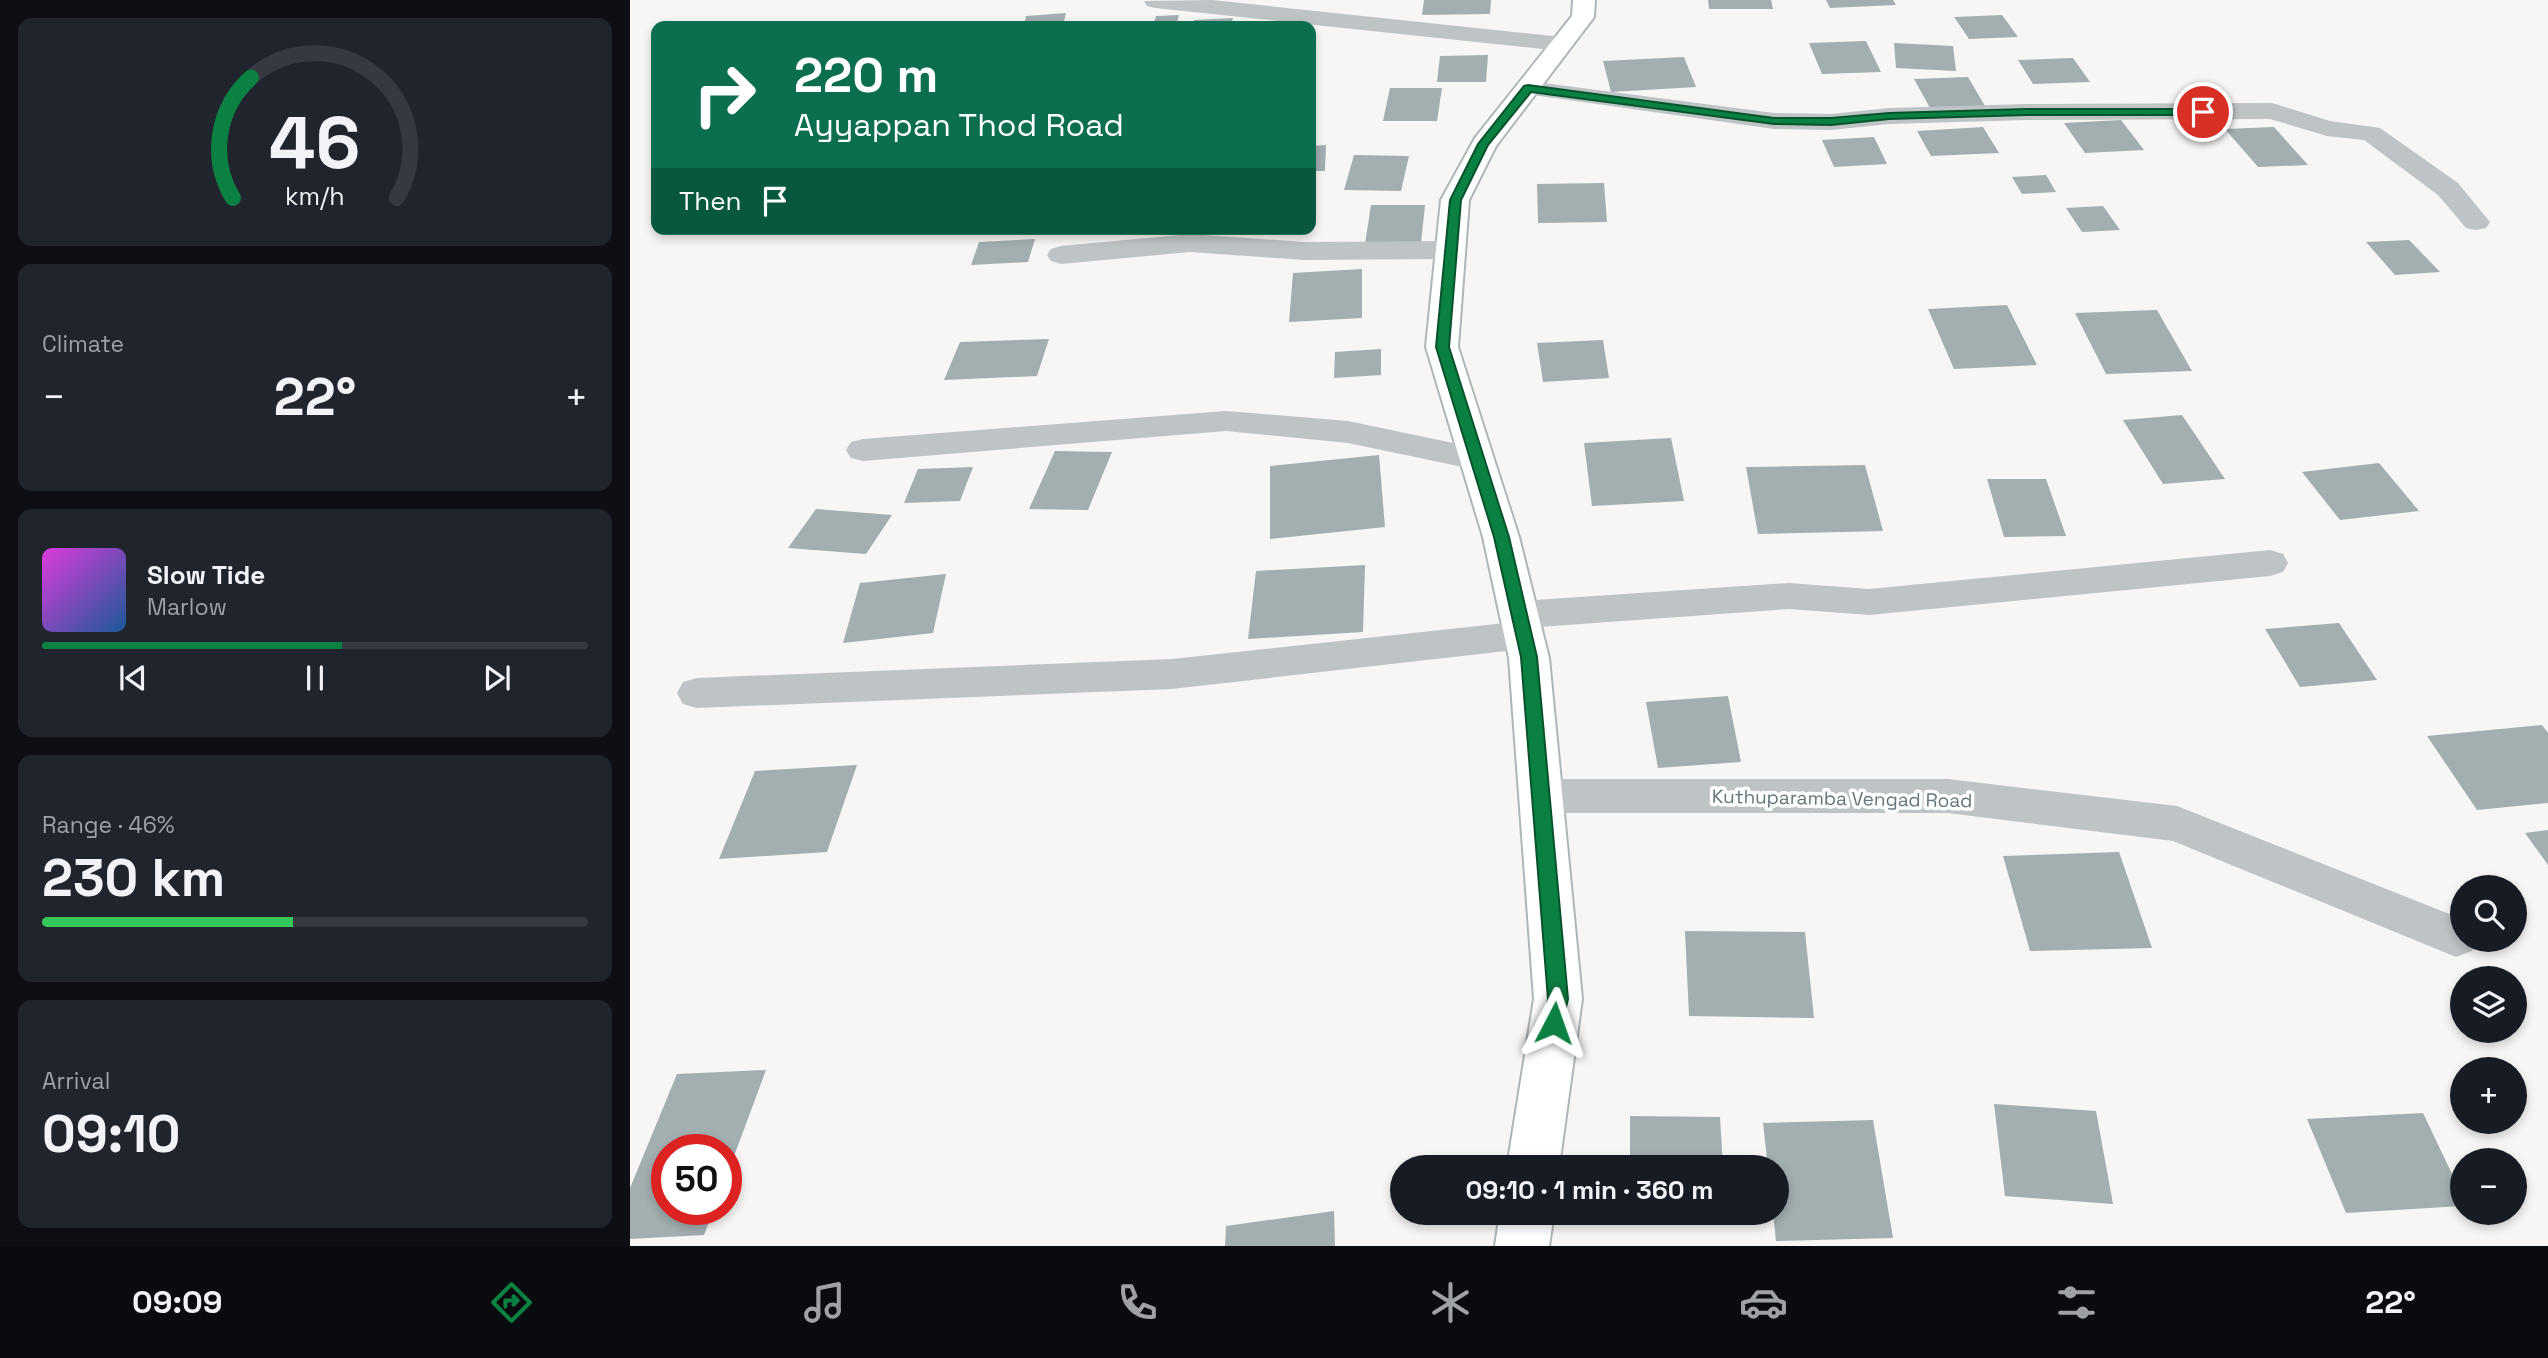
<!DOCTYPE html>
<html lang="en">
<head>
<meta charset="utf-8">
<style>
	:root { --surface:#171b24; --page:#20242c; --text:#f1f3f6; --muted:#9ea1a6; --line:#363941; --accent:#0b8043 }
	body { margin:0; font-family:"Space Grotesk",sans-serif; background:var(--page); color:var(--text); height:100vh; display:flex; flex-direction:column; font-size:26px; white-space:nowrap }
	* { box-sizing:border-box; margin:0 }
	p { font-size:23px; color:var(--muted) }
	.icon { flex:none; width:38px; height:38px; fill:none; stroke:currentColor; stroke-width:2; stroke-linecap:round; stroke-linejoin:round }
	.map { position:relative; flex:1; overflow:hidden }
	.side { display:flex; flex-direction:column; gap:18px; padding:18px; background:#0d0f14; width:630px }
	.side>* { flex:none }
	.hud { position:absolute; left:21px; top:21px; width:665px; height:214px; border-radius:14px; box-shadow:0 4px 10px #0003; background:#0b6e4f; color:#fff; overflow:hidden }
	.controls { position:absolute; left:1820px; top:875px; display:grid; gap:14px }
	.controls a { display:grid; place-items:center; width:77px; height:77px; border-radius:50%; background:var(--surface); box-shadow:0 4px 10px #0003; font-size:35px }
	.speed { position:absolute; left:21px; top:1134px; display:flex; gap:14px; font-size:35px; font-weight:700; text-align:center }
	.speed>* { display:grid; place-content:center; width:91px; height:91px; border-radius:50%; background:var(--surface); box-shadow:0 4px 10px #0003; line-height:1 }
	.speed .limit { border:10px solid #d22; background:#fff; color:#111 }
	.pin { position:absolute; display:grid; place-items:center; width:60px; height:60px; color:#fff; margin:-30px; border:4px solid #fff; border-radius:50%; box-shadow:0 2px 7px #0007 }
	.me { position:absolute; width:77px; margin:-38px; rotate:4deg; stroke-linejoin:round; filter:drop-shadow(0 0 5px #0008) }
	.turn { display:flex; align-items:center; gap:24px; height:147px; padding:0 28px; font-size:32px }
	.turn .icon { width:91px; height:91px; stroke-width:2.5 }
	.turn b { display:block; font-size:49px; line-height:60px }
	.then { display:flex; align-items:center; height:66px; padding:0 28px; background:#0003; gap:14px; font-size:26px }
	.big { font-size:52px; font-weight:700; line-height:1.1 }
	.side .tile { flex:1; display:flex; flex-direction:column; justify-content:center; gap:10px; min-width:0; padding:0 24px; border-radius:14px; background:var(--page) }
	.side .dial { align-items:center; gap:0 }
	.dial svg { height:182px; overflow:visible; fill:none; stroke:var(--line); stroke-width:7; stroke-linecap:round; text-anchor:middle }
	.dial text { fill:var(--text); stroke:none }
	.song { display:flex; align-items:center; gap:21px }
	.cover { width:84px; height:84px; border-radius:10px; background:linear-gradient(135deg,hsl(300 70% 55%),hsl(210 70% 35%)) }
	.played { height:7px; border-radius:4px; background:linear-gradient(90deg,var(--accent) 55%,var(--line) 55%) }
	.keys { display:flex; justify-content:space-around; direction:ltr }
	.heat { display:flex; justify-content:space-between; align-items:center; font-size:38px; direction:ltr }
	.charge { height:10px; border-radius:5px; background:linear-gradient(90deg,#34c759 46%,var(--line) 0) }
	.trip { position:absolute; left:760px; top:1155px; width:399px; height:70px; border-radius:35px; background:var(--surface); box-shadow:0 4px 10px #0003; font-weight:700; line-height:70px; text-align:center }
	.dock { display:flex; height:112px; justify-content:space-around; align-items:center; background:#090b0e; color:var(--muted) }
	.dock .icon { width:49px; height:49px }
	.dock .on { color:var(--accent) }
	.dock b { font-size:32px; color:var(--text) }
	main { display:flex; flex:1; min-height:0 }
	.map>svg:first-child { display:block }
	.building { fill:#a3aeb1 }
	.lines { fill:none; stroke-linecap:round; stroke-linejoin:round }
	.major-casing { stroke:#afb6b8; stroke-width:4 }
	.minor { fill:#bec3c5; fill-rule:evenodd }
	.major { fill:#fff; fill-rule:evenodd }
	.route { fill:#0b8043; stroke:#07532c; stroke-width:2 }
	.labels { text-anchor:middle; stroke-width:7; stroke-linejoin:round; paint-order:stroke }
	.street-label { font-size:19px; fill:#64777d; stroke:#fff }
</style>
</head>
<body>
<main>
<section class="side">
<div class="tile dial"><svg viewBox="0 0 100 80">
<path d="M14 69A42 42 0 1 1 86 69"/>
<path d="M14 69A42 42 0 0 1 22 16" stroke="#0b8043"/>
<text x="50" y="56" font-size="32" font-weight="700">46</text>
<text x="50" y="72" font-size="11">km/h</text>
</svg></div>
<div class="tile"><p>Climate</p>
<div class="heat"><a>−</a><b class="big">22°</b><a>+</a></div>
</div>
<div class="tile">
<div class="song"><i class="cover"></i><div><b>Slow Tide</b><p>Marlow</p></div></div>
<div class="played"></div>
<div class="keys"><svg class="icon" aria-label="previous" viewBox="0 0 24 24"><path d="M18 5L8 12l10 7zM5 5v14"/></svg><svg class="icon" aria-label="pause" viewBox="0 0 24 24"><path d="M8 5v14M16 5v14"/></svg><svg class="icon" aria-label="next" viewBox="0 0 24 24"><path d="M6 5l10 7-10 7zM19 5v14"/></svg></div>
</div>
<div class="tile"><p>Range · 46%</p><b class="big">230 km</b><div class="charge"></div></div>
<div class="tile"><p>Arrival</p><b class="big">09:10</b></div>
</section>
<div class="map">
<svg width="1918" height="1246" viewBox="0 0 1918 1246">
	<rect width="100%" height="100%" fill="#f7f6f4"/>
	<g class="building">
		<polygon points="794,0 861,0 860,14 792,15"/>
		<polygon points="1078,0 1141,0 1143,9 1079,9"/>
		<polygon points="1196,0 1263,0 1266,5 1200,8"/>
		<polygon points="436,13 433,26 394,26 396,16"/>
		<polygon points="549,15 546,26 523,26 526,16"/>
		<polygon points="1372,15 1388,37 1339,39 1324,17"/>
		<polygon points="603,18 601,26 562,26 564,20"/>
		<polygon points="1236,41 1251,72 1192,74 1179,43"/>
		<polygon points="1264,43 1323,46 1326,71 1266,68"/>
		<polygon points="858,55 856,82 807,82 810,56"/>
		<polygon points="1054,57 1066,87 981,92 973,61"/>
		<polygon points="1443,58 1460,82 1403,84 1388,60"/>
		<polygon points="1338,77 1355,106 1300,108 1284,79"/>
		<polygon points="760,88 812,88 807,121 753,121"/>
		<polygon points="1491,120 1514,150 1455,153 1434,123"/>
		<polygon points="1353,127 1369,153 1301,156 1287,131"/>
		<polygon points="1644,127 1678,165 1628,167 1595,129"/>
		<polygon points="1244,137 1257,164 1204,167 1192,140"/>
		<polygon points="696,145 695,171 681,171 681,146"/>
		<polygon points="724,155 779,156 771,191 714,190"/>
		<polygon points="1416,175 1426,192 1392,194 1382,177"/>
		<polygon points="974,183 977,222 908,223 907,184"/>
		<polygon points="741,205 795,205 791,243 735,244"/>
		<polygon points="1473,206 1490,230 1452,232 1436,208"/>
		<polygon points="405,239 398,262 341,265 349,242"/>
		<polygon points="1779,240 1810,272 1765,275 1736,242"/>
		<polygon points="732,269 732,318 659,322 663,273"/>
		<polygon points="1377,305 1407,365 1324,369 1298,309"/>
		<polygon points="1527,310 1562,371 1476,374 1445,313"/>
		<polygon points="419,339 407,376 314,380 330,342"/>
		<polygon points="973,340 979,378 913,382 907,343"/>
		<polygon points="751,349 751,375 704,378 705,352"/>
		<polygon points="1552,415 1595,479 1533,484 1493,420"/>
		<polygon points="1041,438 1054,501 962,506 954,443"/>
		<polygon points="425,451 482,452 458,510 399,509"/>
		<polygon points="749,455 755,527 640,539 640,466"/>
		<polygon points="1749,463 1789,511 1710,520 1672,472"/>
		<polygon points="1235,465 1253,531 1128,534 1116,467"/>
		<polygon points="343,467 330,501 274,503 288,469"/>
		<polygon points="1357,479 1416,479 1436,536 1374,537"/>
		<polygon points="186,509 262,515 236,554 158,548"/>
		<polygon points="735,565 733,632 618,639 626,571"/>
		<polygon points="316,574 303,633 213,643 230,583"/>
		<polygon points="1709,623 1747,680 1670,687 1635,629"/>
		<polygon points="1098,696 1111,762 1028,768 1016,702"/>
		<polygon points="1912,725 1918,733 1918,803 1847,810 1797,736"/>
		<polygon points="227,765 197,852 89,859 125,771"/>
		<polygon points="1918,830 1918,865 1895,833"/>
		<polygon points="1489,852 1522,948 1400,951 1373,856"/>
		<polygon points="1055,931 1175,932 1184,1018 1059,1016"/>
		<polygon points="136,1070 97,1175 96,1150 37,1150 37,1209 84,1209 74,1235 0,1239 0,1188 47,1074"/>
		<polygon points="1364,1104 1466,1111 1483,1204 1375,1196"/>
		<polygon points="1793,1113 1832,1195 1832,1206 1716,1213 1677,1119"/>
		<polygon points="1000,1116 1090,1117 1093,1167 1000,1167"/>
		<polygon points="1243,1120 1263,1238 1146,1241 1143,1213 1146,1213 1146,1167 1138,1167 1133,1123"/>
		<polygon points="704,1211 705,1246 595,1246 596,1226"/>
	</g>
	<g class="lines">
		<g class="major-casing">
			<g id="major">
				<polygon points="943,0 965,0 964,17 866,146 839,200 828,347 889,537 919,658 952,999 929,1167 877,1167 904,999 879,658 853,537 796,347 811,200 845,138 942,16"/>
				<polygon points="870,1213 924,1213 919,1246 865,1246"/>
			</g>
		</g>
		<g class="minor">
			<polygon points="582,0 932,37 940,39 944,44 940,49 932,51 525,8 517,6 514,1"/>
			<polygon points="898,81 1144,113 1201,114 1259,108 1397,104 1642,103 1700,121 1750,128 1828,183 1860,222 1856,228 1846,230 1836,228 1808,195 1734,140 1697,136 1640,119 1397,120 1259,124 1201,130 1144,129 889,93 886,88 889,83"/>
			<polygon points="560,234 674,242 821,241 831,244 835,250 831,256 821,259 674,260 560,252 431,264 421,261 417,255 421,249 431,246"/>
			<polygon points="596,411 718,421 847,448 859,451 864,459 859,467 847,470 718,443 596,431 233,461 221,458 216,450 221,442 233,439"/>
			<polygon points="1640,550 1653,554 1658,563 1653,572 1640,576 1239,615 1159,609 909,627 913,635 908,645 894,649 542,689 67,708 53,704 47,693 53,682 67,678 542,659 875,623 870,615 875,605 889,601 1159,583 1239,589"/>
			<polygon points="911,779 1318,779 1547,806 1832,919 1832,940 1848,940 1842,951 1826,957 1543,841 1318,813 911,813 896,808 890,796 896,784"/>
		</g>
		<use href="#major" class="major"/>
	</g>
	<polygon class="route" points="898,85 1144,118 1201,118 1259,113 1397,109 1573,109 1578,112 1573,115 1397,115 1259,119 1201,125 1144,124 901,92 858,145 831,200 819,347 879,537 907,657 938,999 931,1029 924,1032 917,1029 914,1023 918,999 891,657 864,537 806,347 820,200 848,144 894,86"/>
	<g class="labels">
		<g class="street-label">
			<text transform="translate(1212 798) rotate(1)" y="7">Kuthuparamba Vengad Road</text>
		</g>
	</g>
</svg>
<div class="controls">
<a><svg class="icon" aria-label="search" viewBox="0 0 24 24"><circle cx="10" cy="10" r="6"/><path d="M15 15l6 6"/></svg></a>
<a><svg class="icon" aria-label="layers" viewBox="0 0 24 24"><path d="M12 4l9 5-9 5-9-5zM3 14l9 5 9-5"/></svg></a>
<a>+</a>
<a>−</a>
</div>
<div class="speed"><div class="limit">50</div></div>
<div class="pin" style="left:1573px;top:112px;background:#d93025"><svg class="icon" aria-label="arrive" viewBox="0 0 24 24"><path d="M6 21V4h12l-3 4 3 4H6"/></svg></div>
<svg class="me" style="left:924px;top:1023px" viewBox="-20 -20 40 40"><path d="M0-17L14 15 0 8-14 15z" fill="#0b8043" stroke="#fff" stroke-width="4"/></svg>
<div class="trip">09:10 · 1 min · 360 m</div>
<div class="hud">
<div class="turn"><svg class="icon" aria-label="right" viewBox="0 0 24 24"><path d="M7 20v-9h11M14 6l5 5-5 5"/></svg><div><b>220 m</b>Ayyappan Thod Road</div></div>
<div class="then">Then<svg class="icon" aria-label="arrive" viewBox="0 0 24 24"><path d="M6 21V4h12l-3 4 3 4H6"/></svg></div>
</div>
</div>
</main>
<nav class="dock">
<b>09:09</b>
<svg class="icon on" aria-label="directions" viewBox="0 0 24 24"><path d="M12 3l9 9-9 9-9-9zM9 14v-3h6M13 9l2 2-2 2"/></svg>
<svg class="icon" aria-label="music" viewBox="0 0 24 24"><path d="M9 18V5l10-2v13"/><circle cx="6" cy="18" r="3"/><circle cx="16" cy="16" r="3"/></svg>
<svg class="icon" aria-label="phone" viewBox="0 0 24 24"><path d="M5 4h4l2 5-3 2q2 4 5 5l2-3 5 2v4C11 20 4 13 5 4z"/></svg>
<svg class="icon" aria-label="climate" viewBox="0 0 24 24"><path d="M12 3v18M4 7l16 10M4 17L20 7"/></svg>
<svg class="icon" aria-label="car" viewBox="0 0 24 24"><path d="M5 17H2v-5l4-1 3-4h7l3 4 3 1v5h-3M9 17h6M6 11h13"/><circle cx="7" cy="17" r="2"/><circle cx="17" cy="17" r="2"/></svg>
<svg class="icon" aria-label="filters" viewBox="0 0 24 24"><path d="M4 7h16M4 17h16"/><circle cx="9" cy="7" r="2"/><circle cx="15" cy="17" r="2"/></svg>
<b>22°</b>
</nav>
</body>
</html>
